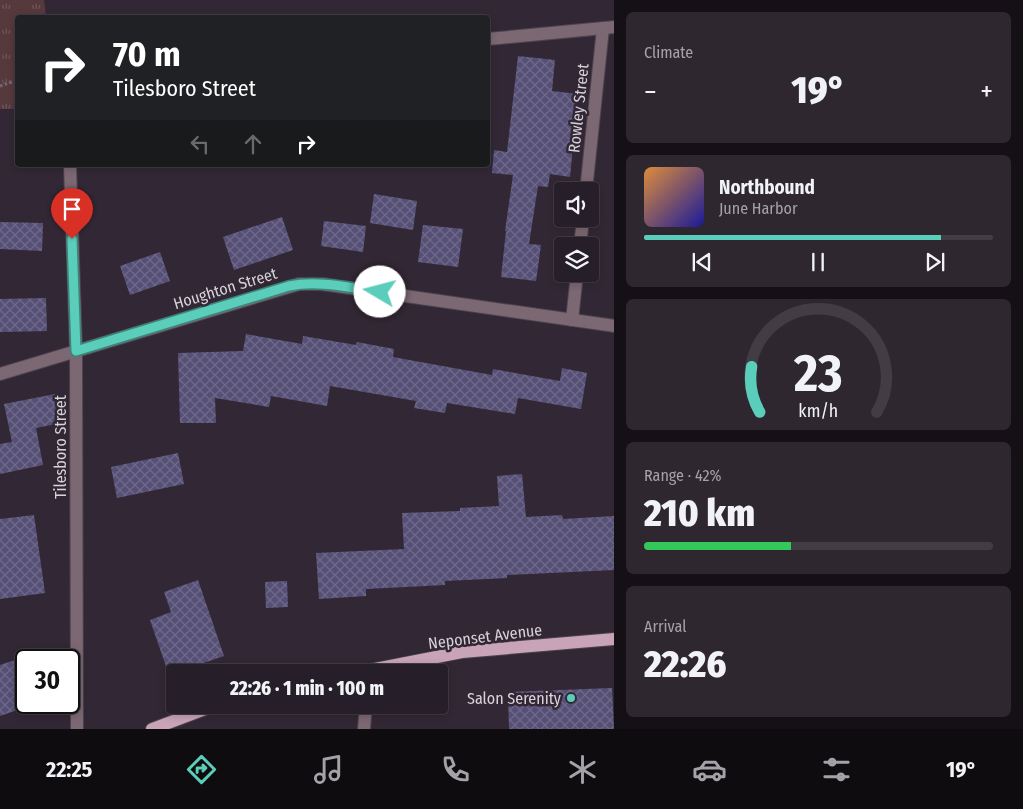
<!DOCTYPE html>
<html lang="en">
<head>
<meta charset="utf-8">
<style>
	:root { --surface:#261e28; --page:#2e2730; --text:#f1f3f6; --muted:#a4a2a8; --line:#423c45; --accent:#5bcebb }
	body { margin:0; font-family:"Fira Sans Condensed",sans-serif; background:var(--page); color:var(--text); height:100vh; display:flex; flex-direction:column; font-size:19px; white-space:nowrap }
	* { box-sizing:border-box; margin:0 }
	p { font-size:16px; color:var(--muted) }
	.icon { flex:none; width:28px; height:28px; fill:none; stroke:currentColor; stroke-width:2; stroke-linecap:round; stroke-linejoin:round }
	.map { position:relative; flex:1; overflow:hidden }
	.panel { display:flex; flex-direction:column; gap:12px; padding:12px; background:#151016; width:409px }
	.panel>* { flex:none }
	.hud { position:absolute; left:15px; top:15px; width:475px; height:152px; border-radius:5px; box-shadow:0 2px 8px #0003,0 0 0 1px var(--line); background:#202124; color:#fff; overflow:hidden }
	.controls { position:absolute; left:554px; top:182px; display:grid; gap:10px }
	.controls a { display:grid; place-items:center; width:45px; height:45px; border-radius:5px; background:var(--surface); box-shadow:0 2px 8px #0003,0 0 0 1px var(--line); font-size:25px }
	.speed { position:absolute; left:15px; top:649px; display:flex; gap:10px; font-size:25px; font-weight:700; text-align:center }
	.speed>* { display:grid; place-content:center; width:65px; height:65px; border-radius:50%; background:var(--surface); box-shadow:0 2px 8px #0003,0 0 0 1px var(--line); line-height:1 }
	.speed .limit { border:2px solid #111; border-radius:8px; background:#fff; color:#111 }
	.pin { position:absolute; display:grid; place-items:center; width:42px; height:42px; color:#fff; margin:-51px -21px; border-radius:50% 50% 50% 0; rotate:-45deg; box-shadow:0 0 5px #0007 }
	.pin .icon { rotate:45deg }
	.me { position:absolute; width:55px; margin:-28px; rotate:278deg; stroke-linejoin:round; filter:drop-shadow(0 0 4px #0008) }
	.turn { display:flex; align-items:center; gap:18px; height:105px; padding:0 15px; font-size:22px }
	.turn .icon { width:65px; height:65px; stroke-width:2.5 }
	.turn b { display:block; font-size:35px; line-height:42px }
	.lanes { display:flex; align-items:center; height:48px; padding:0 15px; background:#0003; justify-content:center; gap:25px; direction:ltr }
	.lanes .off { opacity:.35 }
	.big { font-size:38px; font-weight:800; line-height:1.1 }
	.panel .widget { flex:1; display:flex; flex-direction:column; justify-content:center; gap:8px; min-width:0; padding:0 18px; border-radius:8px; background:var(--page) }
	.panel .dial { align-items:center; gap:0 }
	.dial svg { height:130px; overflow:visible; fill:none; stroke:var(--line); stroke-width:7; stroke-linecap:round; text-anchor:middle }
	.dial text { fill:var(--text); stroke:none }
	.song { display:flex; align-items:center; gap:15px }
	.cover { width:60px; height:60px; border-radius:8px; background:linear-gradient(135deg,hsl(30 70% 55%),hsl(240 70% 35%)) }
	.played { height:5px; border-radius:2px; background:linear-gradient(90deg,var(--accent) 85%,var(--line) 85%) }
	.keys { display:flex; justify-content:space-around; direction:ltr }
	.heat { display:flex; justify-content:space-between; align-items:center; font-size:28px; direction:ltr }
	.charge { height:8px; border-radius:4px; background:linear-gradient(90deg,#34c759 42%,var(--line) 0) }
	.trip { position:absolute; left:166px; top:664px; width:282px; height:50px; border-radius:5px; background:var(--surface); box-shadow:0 2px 8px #0003,0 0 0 1px var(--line); font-weight:800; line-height:50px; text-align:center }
	.dock { display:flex; height:80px; justify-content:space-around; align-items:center; background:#0f0c10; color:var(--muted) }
	.dock .icon { width:35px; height:35px }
	.dock .selected { color:var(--accent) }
	.dock b { font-size:22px; color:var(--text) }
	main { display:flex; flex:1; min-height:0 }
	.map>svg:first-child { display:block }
	.park { fill:url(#park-tufts) }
	.building { fill:url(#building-cross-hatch) }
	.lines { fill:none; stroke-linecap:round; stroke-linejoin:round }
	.minor-casing { stroke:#4d434f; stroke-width:14 }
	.major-casing { stroke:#4d434f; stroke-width:14 }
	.path { stroke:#726974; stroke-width:3; stroke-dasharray:2.5 2.5; stroke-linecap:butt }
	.minor { stroke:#7b6872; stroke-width:12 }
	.major { stroke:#c9a3b7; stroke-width:12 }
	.route-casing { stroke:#3b867a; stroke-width:12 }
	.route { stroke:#5bcebb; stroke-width:9 }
	.poi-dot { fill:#5bcebb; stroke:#322835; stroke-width:2 }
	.labels { text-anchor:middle; stroke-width:5; stroke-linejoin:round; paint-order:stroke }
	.street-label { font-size:16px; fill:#d8d2da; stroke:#322835 }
	.poi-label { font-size:16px; fill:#d8d2da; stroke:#322835; text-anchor:end }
</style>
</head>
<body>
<main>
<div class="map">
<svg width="615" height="729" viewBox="0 0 615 729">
	<defs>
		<pattern id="park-tufts" width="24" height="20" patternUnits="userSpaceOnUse" patternTransform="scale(1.25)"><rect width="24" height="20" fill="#56393c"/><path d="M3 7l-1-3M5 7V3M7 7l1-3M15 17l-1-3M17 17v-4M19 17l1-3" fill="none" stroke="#6e5558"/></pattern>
		<pattern id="building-cross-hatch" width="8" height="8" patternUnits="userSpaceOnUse" patternTransform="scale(1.25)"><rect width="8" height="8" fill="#565076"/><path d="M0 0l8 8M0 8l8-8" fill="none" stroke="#6e6889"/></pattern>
	</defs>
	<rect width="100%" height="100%" fill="#322835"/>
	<polygon class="park" points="0,0 44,0 46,17 18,18 17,109 0,109"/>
	<g class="building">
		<polygon points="518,56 555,60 552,91 578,94 570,177 550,174 548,187 538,186 529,244 541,245 536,281 501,277 506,231 505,231 513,175 492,173 494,150 507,152"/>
		<polygon points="374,194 417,201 413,230 370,223"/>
		<polygon points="282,217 293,250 234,270 223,237"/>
		<polygon points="324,221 366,226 363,252 321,246"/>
		<polygon points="0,222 43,223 42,251 0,249"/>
		<polygon points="423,225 463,229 458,267 418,262"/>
		<polygon points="160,252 170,281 130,295 120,266"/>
		<polygon points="46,298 47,331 0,332 0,299"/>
		<polygon points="246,334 302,344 303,336 356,345 357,342 394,349 393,357 492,375 493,369 560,381 562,368 587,373 581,409 518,398 515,414 447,403 445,413 414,408 416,401 330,386 327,406 271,396 269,407 215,398 216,423 180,423 178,353 243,351"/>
		<polygon points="55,394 61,423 36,428 43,465 0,474 0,444 12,442 4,404"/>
		<polygon points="178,453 184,484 117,498 111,467"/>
		<polygon points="522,474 526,517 562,515 563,519 615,516 615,570 507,575 507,578 445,581 445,585 366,589 366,596 319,599 316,553 404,549 402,513 460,511 460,508 499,506 497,476"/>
		<polygon points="34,515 45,593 0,599 0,519"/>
		<polygon points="198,580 224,656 169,675 150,620 171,612 164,592"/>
		<polygon points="287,581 288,607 266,608 265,582"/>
		<polygon points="21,658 26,674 26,707 0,716 0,665"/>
		<polygon points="612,688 614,729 509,729 508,692"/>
	</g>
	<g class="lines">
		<g class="minor-casing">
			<g id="minor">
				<polyline points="488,39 615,27"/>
				<polyline points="70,165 76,351 77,729"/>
				<polyline points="586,191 603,28"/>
				<polyline points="580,246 583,219"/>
				<polyline points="572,320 577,274"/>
				<polyline points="0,374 299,284 322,284 615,326"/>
				<polyline points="364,729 366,705"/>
			</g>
		</g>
		<g class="major-casing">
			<g id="major">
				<polyline points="360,672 462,652 615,639"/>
				<polyline points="152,729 216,705"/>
			</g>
		</g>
		<polyline class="path" points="0,86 18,80"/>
		<use href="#minor" class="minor"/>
		<use href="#major" class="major"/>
	</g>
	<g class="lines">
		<g class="route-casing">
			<path id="route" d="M72,239L76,351L289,286C319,280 350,288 380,292"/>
		</g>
		<use href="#route" class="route"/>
	</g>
	<circle class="poi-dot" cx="571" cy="698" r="5"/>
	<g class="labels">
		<g class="street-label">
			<text transform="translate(578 108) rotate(-84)" y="6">Rowley Street</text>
			<text transform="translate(225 288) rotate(-17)" y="6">Houghton Street</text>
			<text transform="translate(60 447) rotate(-90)" y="6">Tilesboro Street</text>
			<text transform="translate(485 636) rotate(-7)" y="6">Neponset Avenue</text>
		</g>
		<g class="poi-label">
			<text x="561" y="704">Salon Serenity</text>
		</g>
	</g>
</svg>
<div class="controls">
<a><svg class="icon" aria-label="sound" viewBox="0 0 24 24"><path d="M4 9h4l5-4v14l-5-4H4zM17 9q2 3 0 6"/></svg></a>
<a><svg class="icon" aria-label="layers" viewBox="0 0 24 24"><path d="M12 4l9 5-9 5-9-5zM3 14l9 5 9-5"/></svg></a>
</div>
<div class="speed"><div class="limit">30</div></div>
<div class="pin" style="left:72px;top:239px;background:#d93025"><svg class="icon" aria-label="arrive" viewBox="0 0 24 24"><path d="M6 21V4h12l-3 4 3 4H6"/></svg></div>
<svg class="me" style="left:380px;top:292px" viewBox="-20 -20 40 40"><circle r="19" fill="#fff"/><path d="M0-13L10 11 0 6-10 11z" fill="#5bcebb"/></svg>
<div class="trip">22:26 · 1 min · 100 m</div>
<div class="hud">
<div class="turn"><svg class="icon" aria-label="right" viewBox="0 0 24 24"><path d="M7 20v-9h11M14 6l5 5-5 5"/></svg><div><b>70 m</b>Tilesboro Street</div></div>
<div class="lanes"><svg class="icon off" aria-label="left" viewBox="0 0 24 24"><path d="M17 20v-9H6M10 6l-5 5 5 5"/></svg><svg class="icon off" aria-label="ahead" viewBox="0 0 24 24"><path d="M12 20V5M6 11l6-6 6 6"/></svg><svg class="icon" aria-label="right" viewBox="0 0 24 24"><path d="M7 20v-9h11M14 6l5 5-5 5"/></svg></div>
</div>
</div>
<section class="panel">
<div class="widget"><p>Climate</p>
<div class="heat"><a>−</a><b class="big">19°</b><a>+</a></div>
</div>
<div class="widget">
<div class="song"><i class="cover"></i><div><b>Northbound</b><p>June Harbor</p></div></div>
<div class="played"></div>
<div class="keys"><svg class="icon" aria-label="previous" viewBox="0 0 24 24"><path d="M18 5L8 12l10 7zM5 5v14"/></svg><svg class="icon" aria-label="pause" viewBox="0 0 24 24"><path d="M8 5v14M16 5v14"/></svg><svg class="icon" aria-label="next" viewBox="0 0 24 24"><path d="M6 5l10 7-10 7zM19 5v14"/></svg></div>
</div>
<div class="widget dial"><svg viewBox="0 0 100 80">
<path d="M14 69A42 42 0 1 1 86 69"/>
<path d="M14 69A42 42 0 0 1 9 41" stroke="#5bcebb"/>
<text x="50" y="56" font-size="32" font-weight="700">23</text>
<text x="50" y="72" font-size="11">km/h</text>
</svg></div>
<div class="widget"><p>Range · 42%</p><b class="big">210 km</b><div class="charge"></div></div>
<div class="widget"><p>Arrival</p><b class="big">22:26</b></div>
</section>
</main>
<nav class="dock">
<b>22:25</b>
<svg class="icon selected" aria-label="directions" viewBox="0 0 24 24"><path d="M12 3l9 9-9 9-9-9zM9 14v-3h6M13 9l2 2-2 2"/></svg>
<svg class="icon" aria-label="music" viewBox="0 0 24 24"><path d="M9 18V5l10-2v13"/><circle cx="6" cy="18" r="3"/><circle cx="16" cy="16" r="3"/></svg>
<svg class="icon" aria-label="phone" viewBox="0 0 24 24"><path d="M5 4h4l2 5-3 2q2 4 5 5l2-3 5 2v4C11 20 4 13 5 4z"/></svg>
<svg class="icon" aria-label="climate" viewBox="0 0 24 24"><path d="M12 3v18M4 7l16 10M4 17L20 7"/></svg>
<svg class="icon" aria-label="car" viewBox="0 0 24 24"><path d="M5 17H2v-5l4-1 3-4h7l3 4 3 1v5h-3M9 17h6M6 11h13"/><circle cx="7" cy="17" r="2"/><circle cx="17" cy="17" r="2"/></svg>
<svg class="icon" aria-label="filters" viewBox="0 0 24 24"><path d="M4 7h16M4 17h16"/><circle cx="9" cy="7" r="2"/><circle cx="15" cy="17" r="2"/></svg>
<b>19°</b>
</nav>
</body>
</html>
